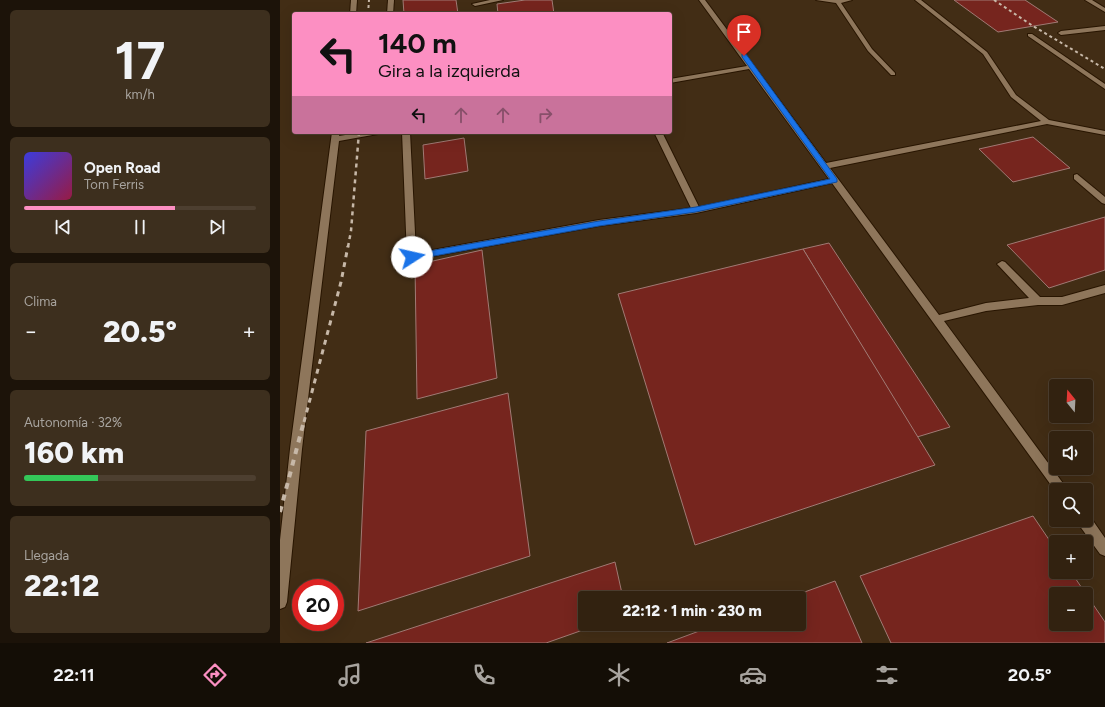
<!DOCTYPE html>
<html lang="es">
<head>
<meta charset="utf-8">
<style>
	:root { --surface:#322210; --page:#3d2f1e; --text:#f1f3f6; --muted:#a8a49f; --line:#4d3f30; --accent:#fc8fc2 }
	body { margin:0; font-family:Figtree,sans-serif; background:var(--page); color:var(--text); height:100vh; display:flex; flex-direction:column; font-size:15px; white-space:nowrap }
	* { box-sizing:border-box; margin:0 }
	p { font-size:13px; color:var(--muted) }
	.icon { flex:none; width:22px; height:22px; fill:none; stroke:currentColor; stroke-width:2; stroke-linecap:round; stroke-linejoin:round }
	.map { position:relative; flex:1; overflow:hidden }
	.sheet { display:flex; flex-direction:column; gap:10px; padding:10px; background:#1c1309; width:280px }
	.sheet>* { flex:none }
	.top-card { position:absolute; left:12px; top:12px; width:380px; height:122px; border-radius:4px; box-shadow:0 4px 16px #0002,0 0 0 1px var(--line); background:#fc8fc2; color:#111; overflow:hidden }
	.needle { width:26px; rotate:342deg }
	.tools { position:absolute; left:769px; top:379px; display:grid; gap:8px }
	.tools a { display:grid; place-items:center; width:44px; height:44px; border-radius:4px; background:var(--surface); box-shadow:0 4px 16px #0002,0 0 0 1px var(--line); font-size:20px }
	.speed { position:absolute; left:12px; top:579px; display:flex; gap:8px; font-size:20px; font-weight:700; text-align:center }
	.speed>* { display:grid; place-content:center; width:52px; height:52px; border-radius:50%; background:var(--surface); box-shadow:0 4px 16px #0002,0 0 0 1px var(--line); line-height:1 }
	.speed .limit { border:6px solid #d22; background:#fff; color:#111 }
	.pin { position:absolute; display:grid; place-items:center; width:34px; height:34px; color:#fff; margin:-41px -17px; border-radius:50% 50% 50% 0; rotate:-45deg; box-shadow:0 0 4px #0007 }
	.pin .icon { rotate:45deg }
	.me { position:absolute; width:44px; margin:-22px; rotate:80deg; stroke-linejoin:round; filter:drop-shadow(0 0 3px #0008) }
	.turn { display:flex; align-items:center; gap:14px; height:84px; padding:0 20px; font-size:18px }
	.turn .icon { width:52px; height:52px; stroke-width:2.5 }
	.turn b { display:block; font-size:28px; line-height:34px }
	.lanes { display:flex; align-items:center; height:38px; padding:0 20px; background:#0003; justify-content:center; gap:20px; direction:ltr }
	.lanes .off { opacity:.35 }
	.big { font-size:30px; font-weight:800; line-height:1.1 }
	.sheet .card { flex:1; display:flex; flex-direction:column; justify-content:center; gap:6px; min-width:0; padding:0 14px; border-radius:6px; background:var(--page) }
	.sheet .dial { align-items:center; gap:0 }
	.dial b { font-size:52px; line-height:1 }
	.song { display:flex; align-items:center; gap:12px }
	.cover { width:48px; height:48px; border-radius:6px; background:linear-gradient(135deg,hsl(240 70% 55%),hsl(340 70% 35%)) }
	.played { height:4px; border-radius:2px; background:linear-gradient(90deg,var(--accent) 65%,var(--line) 65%) }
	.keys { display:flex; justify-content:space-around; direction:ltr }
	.heat { display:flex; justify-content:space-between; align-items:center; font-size:22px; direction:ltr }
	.charge { height:6px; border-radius:3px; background:linear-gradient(90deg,#34c759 32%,var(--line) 0) }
	.trip { position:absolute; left:298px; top:591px; width:228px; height:40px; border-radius:4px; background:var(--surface); box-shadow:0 4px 16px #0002,0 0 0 1px var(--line); font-weight:800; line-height:40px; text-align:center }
	.menu { display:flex; height:64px; justify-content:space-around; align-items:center; background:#140e06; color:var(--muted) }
	.menu .icon { width:28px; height:28px }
	.menu .selected { color:var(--accent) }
	.menu b { font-size:18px; color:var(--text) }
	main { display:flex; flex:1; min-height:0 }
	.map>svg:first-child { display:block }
	.building { fill:#76251e; stroke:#a07a74 }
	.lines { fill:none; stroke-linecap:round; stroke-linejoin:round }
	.service-casing { stroke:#281500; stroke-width:2 }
	.service { fill:#8e765b; fill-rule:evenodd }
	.rail-far3 { stroke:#c7b8a8; stroke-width:2; stroke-dasharray:3 3; stroke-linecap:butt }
	.rail-far2 { stroke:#c7b8a8; stroke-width:2.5; stroke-dasharray:4 4; stroke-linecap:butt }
	.rail-far1 { stroke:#c7b8a8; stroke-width:3; stroke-dasharray:5 5; stroke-linecap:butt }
	.rail { stroke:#c7b8a8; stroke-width:4; stroke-dasharray:6 6; stroke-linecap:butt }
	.route { fill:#1a73e8; stroke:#114b97 }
</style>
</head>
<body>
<main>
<section class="sheet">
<div class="card dial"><b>17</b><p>km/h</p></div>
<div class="card">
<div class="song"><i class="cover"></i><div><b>Open Road</b><p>Tom Ferris</p></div></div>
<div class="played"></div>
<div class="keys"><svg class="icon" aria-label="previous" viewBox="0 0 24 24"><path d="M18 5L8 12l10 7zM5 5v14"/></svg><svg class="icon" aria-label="pause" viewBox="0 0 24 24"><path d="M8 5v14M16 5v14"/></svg><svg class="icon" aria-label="next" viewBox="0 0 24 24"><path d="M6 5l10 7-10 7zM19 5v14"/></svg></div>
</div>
<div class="card"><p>Clima</p>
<div class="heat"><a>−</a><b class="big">20.5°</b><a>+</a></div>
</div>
<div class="card"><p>Autonomía · 32%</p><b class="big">160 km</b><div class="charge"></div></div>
<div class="card"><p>Llegada</p><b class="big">22:12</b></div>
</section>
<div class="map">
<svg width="825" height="643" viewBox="0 0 825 643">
	<rect width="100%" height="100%" fill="#422d15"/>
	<g class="building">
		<polygon points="123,0 176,0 178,14 124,14"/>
		<polygon points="245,0 272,0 274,14 218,14 217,4"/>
		<polygon points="674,0 745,0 778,22 718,32"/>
		<polygon points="753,137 790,168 733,182 699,149"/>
		<polygon points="184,138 188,171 145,179 143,145"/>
		<polygon points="825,217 825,270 769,288 727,245"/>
		<polygon points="549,243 670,427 637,437 523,249"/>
		<polygon points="523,249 655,465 415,545 338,294"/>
		<polygon points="202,250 217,378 137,399 135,265"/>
		<polygon points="228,393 250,556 78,611 86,431"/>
		<polygon points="753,516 776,550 776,572 791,572 806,594 776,594 776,624 806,624 806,594 825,622 825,643 611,643 580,576"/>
		<polygon points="335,562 343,598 305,598 305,624 320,624 266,643 86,643"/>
		<polygon points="555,581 582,643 387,643 438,624 519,624 519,598 508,598"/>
	</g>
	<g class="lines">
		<g class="service-casing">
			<g id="service">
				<polygon points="71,0 77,0 76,14 70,14"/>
				<polygon points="108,0 114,0 113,14 107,14"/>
				<polygon points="210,0 223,0 195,6 192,4"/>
				<polygon points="419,0 425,0 546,163 761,121 731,97 703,54 635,0 641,0 707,52 736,95 769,120 825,131 825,135 767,124 550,168 659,315 706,303 749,298 719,266 717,264 722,261 725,262 760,297 782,297 825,285 825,293 782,305 758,305 706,311 664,321 788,490 776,490 776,492 552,183 416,213 319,226 132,260 129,259 127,257 122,132 130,132 136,253 319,220 411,208 374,132 382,132 419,207 549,179 469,69 390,83 390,79 467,66"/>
				<polygon points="536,0 572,0 561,3 592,49 615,73 615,75 611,75 588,51 556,3"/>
				<polygon points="805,0 812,0 825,8 825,12"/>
				<polygon points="825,26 825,30 781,35 778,33 781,31"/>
				<polygon points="748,34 752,34 825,84 825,89 748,36"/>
				<polygon points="52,132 60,132 59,136 84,132 102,132 98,134 59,141 22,449 7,602 5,607 0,609 0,540 10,449"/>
				<polygon points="797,174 825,197 825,204 822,203 794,179 794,175"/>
				<polygon points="806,514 809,515 825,538 825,556 820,554 799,525 798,520 806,520"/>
			</g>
		</g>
		<use href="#service" class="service"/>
		<g class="rail-far3">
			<polyline points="714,0 753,26 825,69"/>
			<polyline points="88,14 89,0"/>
		</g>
		<polyline class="rail-far2" points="68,247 71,231 79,132"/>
		<polyline class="rail-far1" points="24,422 61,282 68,246"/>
		<polyline class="rail" points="0,512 24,421"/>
	</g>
	<polygon class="route" points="462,54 466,54 557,179 557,182 416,212 319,226 132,260 129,259 128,257 129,254 132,254 319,221 416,207 550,179 462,57"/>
</svg>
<div class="tools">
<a><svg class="needle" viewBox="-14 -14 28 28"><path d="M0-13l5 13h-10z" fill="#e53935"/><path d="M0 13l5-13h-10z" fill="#a8a49f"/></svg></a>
<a><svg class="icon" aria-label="sound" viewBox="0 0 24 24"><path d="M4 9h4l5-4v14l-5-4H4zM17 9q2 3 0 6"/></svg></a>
<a><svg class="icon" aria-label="search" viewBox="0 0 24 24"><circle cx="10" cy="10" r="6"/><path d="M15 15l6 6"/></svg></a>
<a>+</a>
<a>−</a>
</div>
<div class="speed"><div class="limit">20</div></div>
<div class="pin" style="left:464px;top:56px;background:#d93025"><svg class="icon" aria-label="arrive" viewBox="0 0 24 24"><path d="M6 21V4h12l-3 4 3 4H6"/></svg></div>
<svg class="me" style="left:132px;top:257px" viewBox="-20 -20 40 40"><circle r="19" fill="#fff"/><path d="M0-13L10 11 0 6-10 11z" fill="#1a73e8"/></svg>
<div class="trip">22:12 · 1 min · 230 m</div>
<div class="top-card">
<div class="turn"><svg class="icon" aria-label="left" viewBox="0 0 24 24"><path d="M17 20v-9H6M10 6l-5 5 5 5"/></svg><div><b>140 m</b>Gira a la izquierda</div></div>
<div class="lanes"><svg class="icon" aria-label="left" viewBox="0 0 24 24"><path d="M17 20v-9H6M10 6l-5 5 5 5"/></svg><svg class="icon off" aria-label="ahead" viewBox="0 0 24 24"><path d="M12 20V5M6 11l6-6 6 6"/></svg><svg class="icon off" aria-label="ahead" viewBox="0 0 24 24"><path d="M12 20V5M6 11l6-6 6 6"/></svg><svg class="icon off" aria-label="right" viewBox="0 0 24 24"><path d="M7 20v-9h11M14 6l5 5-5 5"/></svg></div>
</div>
</div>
</main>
<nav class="menu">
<b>22:11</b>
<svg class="icon selected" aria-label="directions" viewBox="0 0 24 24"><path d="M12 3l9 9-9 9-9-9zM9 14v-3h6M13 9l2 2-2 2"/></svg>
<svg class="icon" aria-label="music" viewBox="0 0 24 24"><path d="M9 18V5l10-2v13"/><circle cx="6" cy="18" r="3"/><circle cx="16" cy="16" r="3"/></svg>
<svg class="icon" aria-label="phone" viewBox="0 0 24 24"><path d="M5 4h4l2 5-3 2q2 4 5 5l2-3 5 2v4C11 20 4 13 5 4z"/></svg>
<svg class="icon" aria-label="climate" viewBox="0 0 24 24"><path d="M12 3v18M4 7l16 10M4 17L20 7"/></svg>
<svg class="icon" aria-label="car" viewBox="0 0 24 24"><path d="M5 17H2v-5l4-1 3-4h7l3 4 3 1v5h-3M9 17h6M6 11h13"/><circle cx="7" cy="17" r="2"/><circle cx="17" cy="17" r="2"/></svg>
<svg class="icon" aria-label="filters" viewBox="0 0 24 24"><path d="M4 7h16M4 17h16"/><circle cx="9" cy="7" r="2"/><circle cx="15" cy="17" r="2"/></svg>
<b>20.5°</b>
</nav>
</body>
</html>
